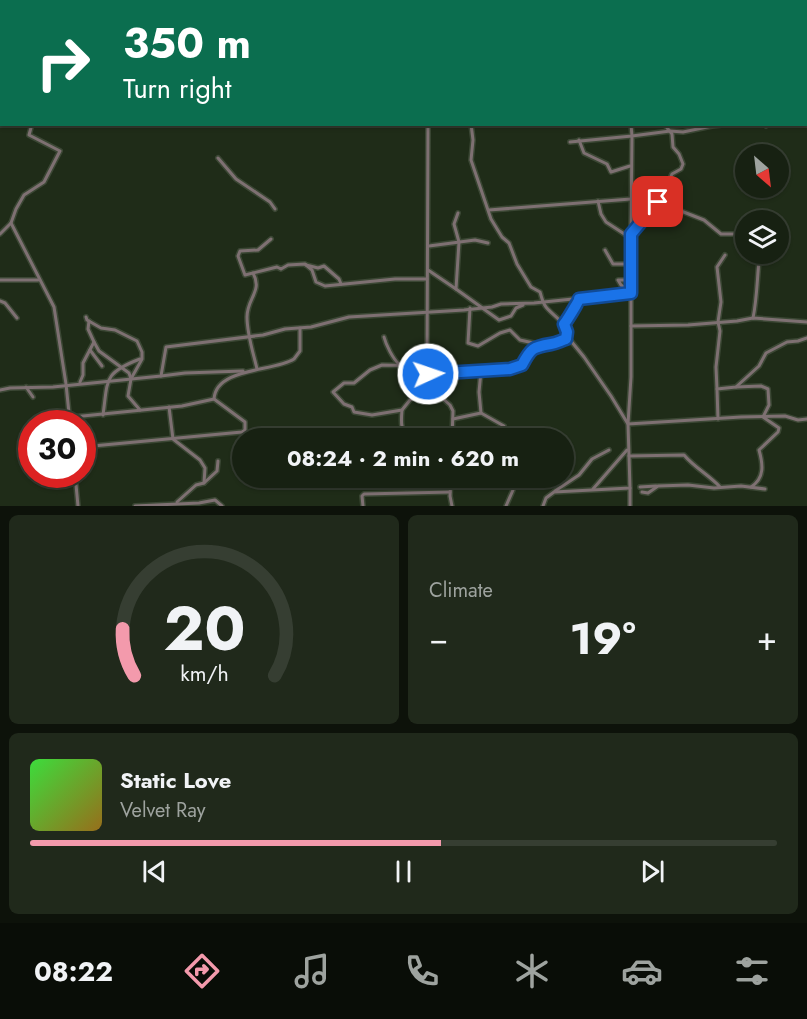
<!DOCTYPE html>
<html lang="en">
<head>
<meta charset="utf-8">
<style>
	:root { --surface:#172112; --page:#20291b; --text:#f1f3f6; --muted:#9ea39f; --line:#363e32; --accent:#f39aac }
	body { margin:0; font-family:Jost,sans-serif; background:var(--page); color:var(--text); height:100vh; display:flex; flex-direction:column; font-size:22px; white-space:nowrap }
	* { box-sizing:border-box; margin:0 }
	p { font-size:20px; color:var(--muted) }
	.icon { flex:none; width:33px; height:33px; fill:none; stroke:currentColor; stroke-width:2; stroke-linecap:round; stroke-linejoin:round }
	.map { position:relative; height:506px; overflow:hidden }
	.drawer { display:flex; flex-direction:column; gap:9px; padding:9px; background:#0d120a; flex:1 }
	.drawer>* { flex:none }
	.guide { position:absolute; left:0px; top:0px; width:807px; height:126px; box-shadow:0 2px 4px #0004,0 0 0 2px var(--line); background:#0b6e4f; color:#fff; overflow:hidden }
	.needle { width:39px; rotate:152deg }
	.buttons { position:absolute; left:735px; top:144px; display:grid; gap:12px }
	.buttons a { display:grid; place-items:center; width:54px; height:54px; border-radius:50%; background:var(--surface); box-shadow:0 2px 4px #0004,0 0 0 2px var(--line); font-size:30px }
	.speed { position:absolute; left:18px; top:410px; display:flex; gap:12px; font-size:30px; font-weight:700; text-align:center }
	.speed>* { display:grid; place-content:center; width:78px; height:78px; border-radius:50%; background:var(--surface); box-shadow:0 2px 4px #0004,0 0 0 2px var(--line); line-height:1 }
	.speed .limit { border:9px solid #d22; background:#fff; color:#111 }
	.pin { position:absolute; display:grid; place-items:center; width:51px; height:51px; color:#fff; margin:-26px; border-radius:12px; box-shadow:0 3px 9px #0006 }
	.me { position:absolute; width:66px; margin:-33px; rotate:87deg; stroke-linejoin:round; filter:drop-shadow(0 0 4px #0008) }
	.turn { display:flex; align-items:center; gap:21px; height:126px; padding:0 24px; font-size:27px }
	.turn .icon { width:78px; height:78px; stroke-width:2.5 }
	.turn b { display:block; font-size:42px; line-height:51px }
	.big { font-size:45px; font-weight:700; line-height:1.1 }
	.drawer .widget { flex:1; display:flex; flex-direction:column; justify-content:center; gap:9px; min-width:0; padding:0 21px; border-radius:9px; background:var(--page) }
	.drawer .dial { align-items:center; gap:0 }
	.dial svg { height:156px; overflow:visible; fill:none; stroke:var(--line); stroke-width:7; stroke-linecap:round; text-anchor:middle }
	.dial text { fill:var(--text); stroke:none }
	.song { display:flex; align-items:center; gap:18px }
	.cover { width:72px; height:72px; border-radius:9px; background:linear-gradient(135deg,hsl(120 70% 55%),hsl(40 70% 35%)) }
	.played { height:6px; border-radius:3px; background:linear-gradient(90deg,var(--accent) 55%,var(--line) 55%) }
	.keys { display:flex; justify-content:space-around; direction:ltr }
	.heat { display:flex; justify-content:space-between; align-items:center; font-size:33px; direction:ltr }
	.drawer .tiles { flex:1; display:grid; gap:9px; grid-template-columns:1fr 1fr }
	.widget:last-child { grid-column:span 2 }
	.trip { position:absolute; left:232px; top:428px; width:342px; height:60px; border-radius:30px; background:var(--surface); box-shadow:0 2px 4px #0004,0 0 0 2px var(--line); font-weight:700; line-height:60px; text-align:center }
	.dock { display:flex; height:96px; justify-content:space-around; align-items:center; background:#090d07; color:var(--muted) }
	.dock .icon { width:42px; height:42px }
	.dock .current { color:var(--accent) }
	.dock b { font-size:27px; color:var(--text) }
	.map>svg:first-child { display:block }
	.lines { fill:none; stroke-linecap:round; stroke-linejoin:round }
	.minor-casing { stroke:#3b4734; stroke-width:6 }
	.minor { stroke:#7e7072; stroke-width:3 }
	.route-casing { stroke:#114b97; stroke-width:15 }
	.route { stroke:#1a73e8; stroke-width:10 }
</style>
</head>
<body>
<div class="map">
<svg width="807" height="506" viewBox="0 0 807 506">
	<rect width="100%" height="100%" fill="#1f2c18"/>
	<g class="lines">
		<g class="minor-casing">
			<g id="minor">
				<polyline points="248,0 250,2"/>
				<polyline points="402,0 402,2"/>
				<polyline points="462,0 462,2"/>
				<polyline points="555,0 555,2"/>
				<polyline points="655,0 658,2"/>
				<polyline points="318,2 318,0"/>
				<polyline points="675,2 683,0"/>
				<polyline points="745,2 745,0"/>
				<polyline points="806,88 807,88"/>
				<polyline points="0,99 2,100"/>
				<polyline points="428,124 427,366 430,387 450,405 453,411 452,438"/>
				<path d="M471,124L473,140L471,160L491,219L502,237L509,243L517,264L531,287L540,292C542,298 542,302 546,307C555,318 569,323 566,339L571,341L584,357L611,396L628,424L630,488L554,492L546,498L543,506"/>
				<polyline points="664,124 672,134 673,147 679,154 683,164 681,169 672,174 661,198 631,234 631,377 628,424 741,417 785,416 798,420 807,419"/>
				<polyline points="764,124 766,126"/>
				<polyline points="579,140 584,153 607,164 611,172 630,166"/>
				<polyline points="570,142 632,136 631,124"/>
				<polyline points="218,158 236,179 270,202 275,209"/>
				<polyline points="598,201 601,214 606,222 632,239"/>
				<polyline points="658,202 704,220 721,234 735,234"/>
				<polyline points="489,210 631,199"/>
				<polyline points="458,213 454,224 459,242 456,289 499,320 511,316 516,308 523,305"/>
				<polyline points="11,223 54,307 66,384 70,423"/>
				<polyline points="0,234 11,223 16,209 24,195 44,182 60,151 29,135 32,124"/>
				<polyline points="631,234 632,136 670,131 683,132 712,126 731,124"/>
				<polyline points="271,239 258,250 240,251 238,256 245,275 277,267 281,269 288,265 305,264 312,270 316,282 325,286 395,279 427,279"/>
				<polyline points="429,246 475,240 488,243"/>
				<polyline points="605,250 613,264 630,264"/>
				<path d="M751,254L759,261C757,280 757,299 753,318"/>
				<polyline points="306,265 318,268 324,266 339,279 341,284"/>
				<polyline points="428,270 456,289"/>
				<path d="M253,273C263,291 247,298 247,317C247,334 253,352 257,369"/>
				<polyline points="0,280 38,280"/>
				<polyline points="0,301 5,303 17,318"/>
				<polyline points="470,308 468,343 478,346 500,333 510,330 520,340 538,344"/>
				<polyline points="86,317 87,320 101,328 115,330 137,341 142,352 142,359 132,377"/>
				<polyline points="89,321 88,329 94,342"/>
				<path d="M564,324C566,322 579,301 579,299"/>
				<polyline points="631,326 688,325 737,321 753,318 807,322"/>
				<path d="M384,337C386,345 393,359 399,364"/>
				<polyline points="90,350 102,366"/>
				<polyline points="427,366 382,365 370,370 354,383 344,383 333,392 344,404 352,407 354,412 372,415 402,410 410,400 430,387"/>
				<path d="M428,374L510,370L521,365C531,348 533,347 551,344C557,343 560,341 566,339"/>
				<polyline points="161,376 185,373 243,371"/>
				<polyline points="80,382 83,375 83,363 94,342 99,351 129,373 131,379 128,396 140,410"/>
				<polyline points="26,387 33,397"/>
				<path d="M736,387L761,386L768,389L769,405L763,417L779,428L778,432L759,450C763,464 765,478 751,487"/>
				<polyline points="717,389 716,367 720,331 718,322 721,302 717,267 725,255"/>
				<polyline points="0,390 10,388 53,387 161,376 166,347 263,335 285,329 311,327 349,317 464,310 492,307 501,304 534,303 631,293 621,285 618,280 632,280"/>
				<path d="M214,399C216,367 274,372 294,359L300,351V328"/>
				<polyline points="169,407 173,439 200,460 205,468 204,483"/>
				<path d="M402,410C401,422 400,430 410,438"/>
				<polyline points="50,412 63,418 182,406 214,399 245,422 245,430 242,432 82,447"/>
				<polyline points="481,413 479,392 481,371"/>
				<path d="M103,415C108,380 103,373 140,359"/>
				<polyline points="453,419 481,413 504,426"/>
				<polyline points="718,419 717,389 736,387 759,366 766,353 787,342 798,341 807,338"/>
				<path d="M629,456L684,455C695,468 709,475 720,487"/>
				<polyline points="75,474 78,506"/>
				<polyline points="451,477 450,496 452,506"/>
				<polyline points="640,487 656,486"/>
				<polyline points="630,488 630,506"/>
				<polyline points="593,489 627,450"/>
				<polyline points="555,491 579,475 592,459 609,450"/>
				<polyline points="642,492 648,493 658,486 688,485 714,488 741,486 765,489"/>
				<polyline points="177,502 196,485 204,483 217,471 218,461"/>
				<polyline points="135,506 199,503 215,500 222,506"/>
				<polyline points="363,506 362,496 364,494 450,492"/>
				<polyline points="506,506 513,490 509,482 512,477"/>
			</g>
		</g>
		<use href="#minor" class="minor"/>
	</g>
	<g class="lines">
		<g class="route-casing">
			<path id="route" d="M428,374L510,369L522,365C531,348 533,347 551,344C557,343 560,341 566,339L567,332L564,324C566,322 579,301 579,299L631,293V234L658,202"/>
		</g>
		<use href="#route" class="route"/>
	</g>
</svg>
<div class="buttons">
<a><svg class="needle" viewBox="-14 -14 28 28"><path d="M0-13l5 13h-10z" fill="#e53935"/><path d="M0 13l5-13h-10z" fill="#9ea39f"/></svg></a>
<a><svg class="icon" aria-label="layers" viewBox="0 0 24 24"><path d="M12 4l9 5-9 5-9-5zM3 14l9 5 9-5"/></svg></a>
</div>
<div class="speed"><div class="limit">30</div></div>
<div class="pin" style="left:658px;top:202px;background:#d93025"><svg class="icon" aria-label="arrive" viewBox="0 0 24 24"><path d="M6 21V4h12l-3 4 3 4H6"/></svg></div>
<svg class="me" style="left:428px;top:374px" viewBox="-20 -20 40 40"><circle r="17" fill="#1a73e8" stroke="#fff" stroke-width="3"/><path d="M0-11L8 9 0 5-8 9z" fill="#fff"/></svg>
<div class="trip">08:24 · 2 min · 620 m</div>
<div class="guide">
<div class="turn"><svg class="icon" aria-label="right" viewBox="0 0 24 24"><path d="M7 20v-9h11M14 6l5 5-5 5"/></svg><div><b>350 m</b>Turn right</div></div>
</div>
</div>
<section class="drawer">
<div class="tiles">
<div class="widget dial"><svg viewBox="0 0 100 80">
<path d="M14 69A42 42 0 1 1 86 69"/>
<path d="M14 69A42 42 0 0 1 8 45" stroke="#f39aac"/>
<text x="50" y="56" font-size="32" font-weight="700">20</text>
<text x="50" y="72" font-size="11">km/h</text>
</svg></div>
<div class="widget"><p>Climate</p>
<div class="heat"><a>−</a><b class="big">19°</b><a>+</a></div>
</div>
<div class="widget">
<div class="song"><i class="cover"></i><div><b>Static Love</b><p>Velvet Ray</p></div></div>
<div class="played"></div>
<div class="keys"><svg class="icon" aria-label="previous" viewBox="0 0 24 24"><path d="M18 5L8 12l10 7zM5 5v14"/></svg><svg class="icon" aria-label="pause" viewBox="0 0 24 24"><path d="M8 5v14M16 5v14"/></svg><svg class="icon" aria-label="next" viewBox="0 0 24 24"><path d="M6 5l10 7-10 7zM19 5v14"/></svg></div>
</div>
</div>
</section>
<nav class="dock">
<b>08:22</b>
<svg class="icon current" aria-label="directions" viewBox="0 0 24 24"><path d="M12 3l9 9-9 9-9-9zM9 14v-3h6M13 9l2 2-2 2"/></svg>
<svg class="icon" aria-label="music" viewBox="0 0 24 24"><path d="M9 18V5l10-2v13"/><circle cx="6" cy="18" r="3"/><circle cx="16" cy="16" r="3"/></svg>
<svg class="icon" aria-label="phone" viewBox="0 0 24 24"><path d="M5 4h4l2 5-3 2q2 4 5 5l2-3 5 2v4C11 20 4 13 5 4z"/></svg>
<svg class="icon" aria-label="climate" viewBox="0 0 24 24"><path d="M12 3v18M4 7l16 10M4 17L20 7"/></svg>
<svg class="icon" aria-label="car" viewBox="0 0 24 24"><path d="M5 17H2v-5l4-1 3-4h7l3 4 3 1v5h-3M9 17h6M6 11h13"/><circle cx="7" cy="17" r="2"/><circle cx="17" cy="17" r="2"/></svg>
<svg class="icon" aria-label="filters" viewBox="0 0 24 24"><path d="M4 7h16M4 17h16"/><circle cx="9" cy="7" r="2"/><circle cx="15" cy="17" r="2"/></svg>
</nav>
</body>
</html>
